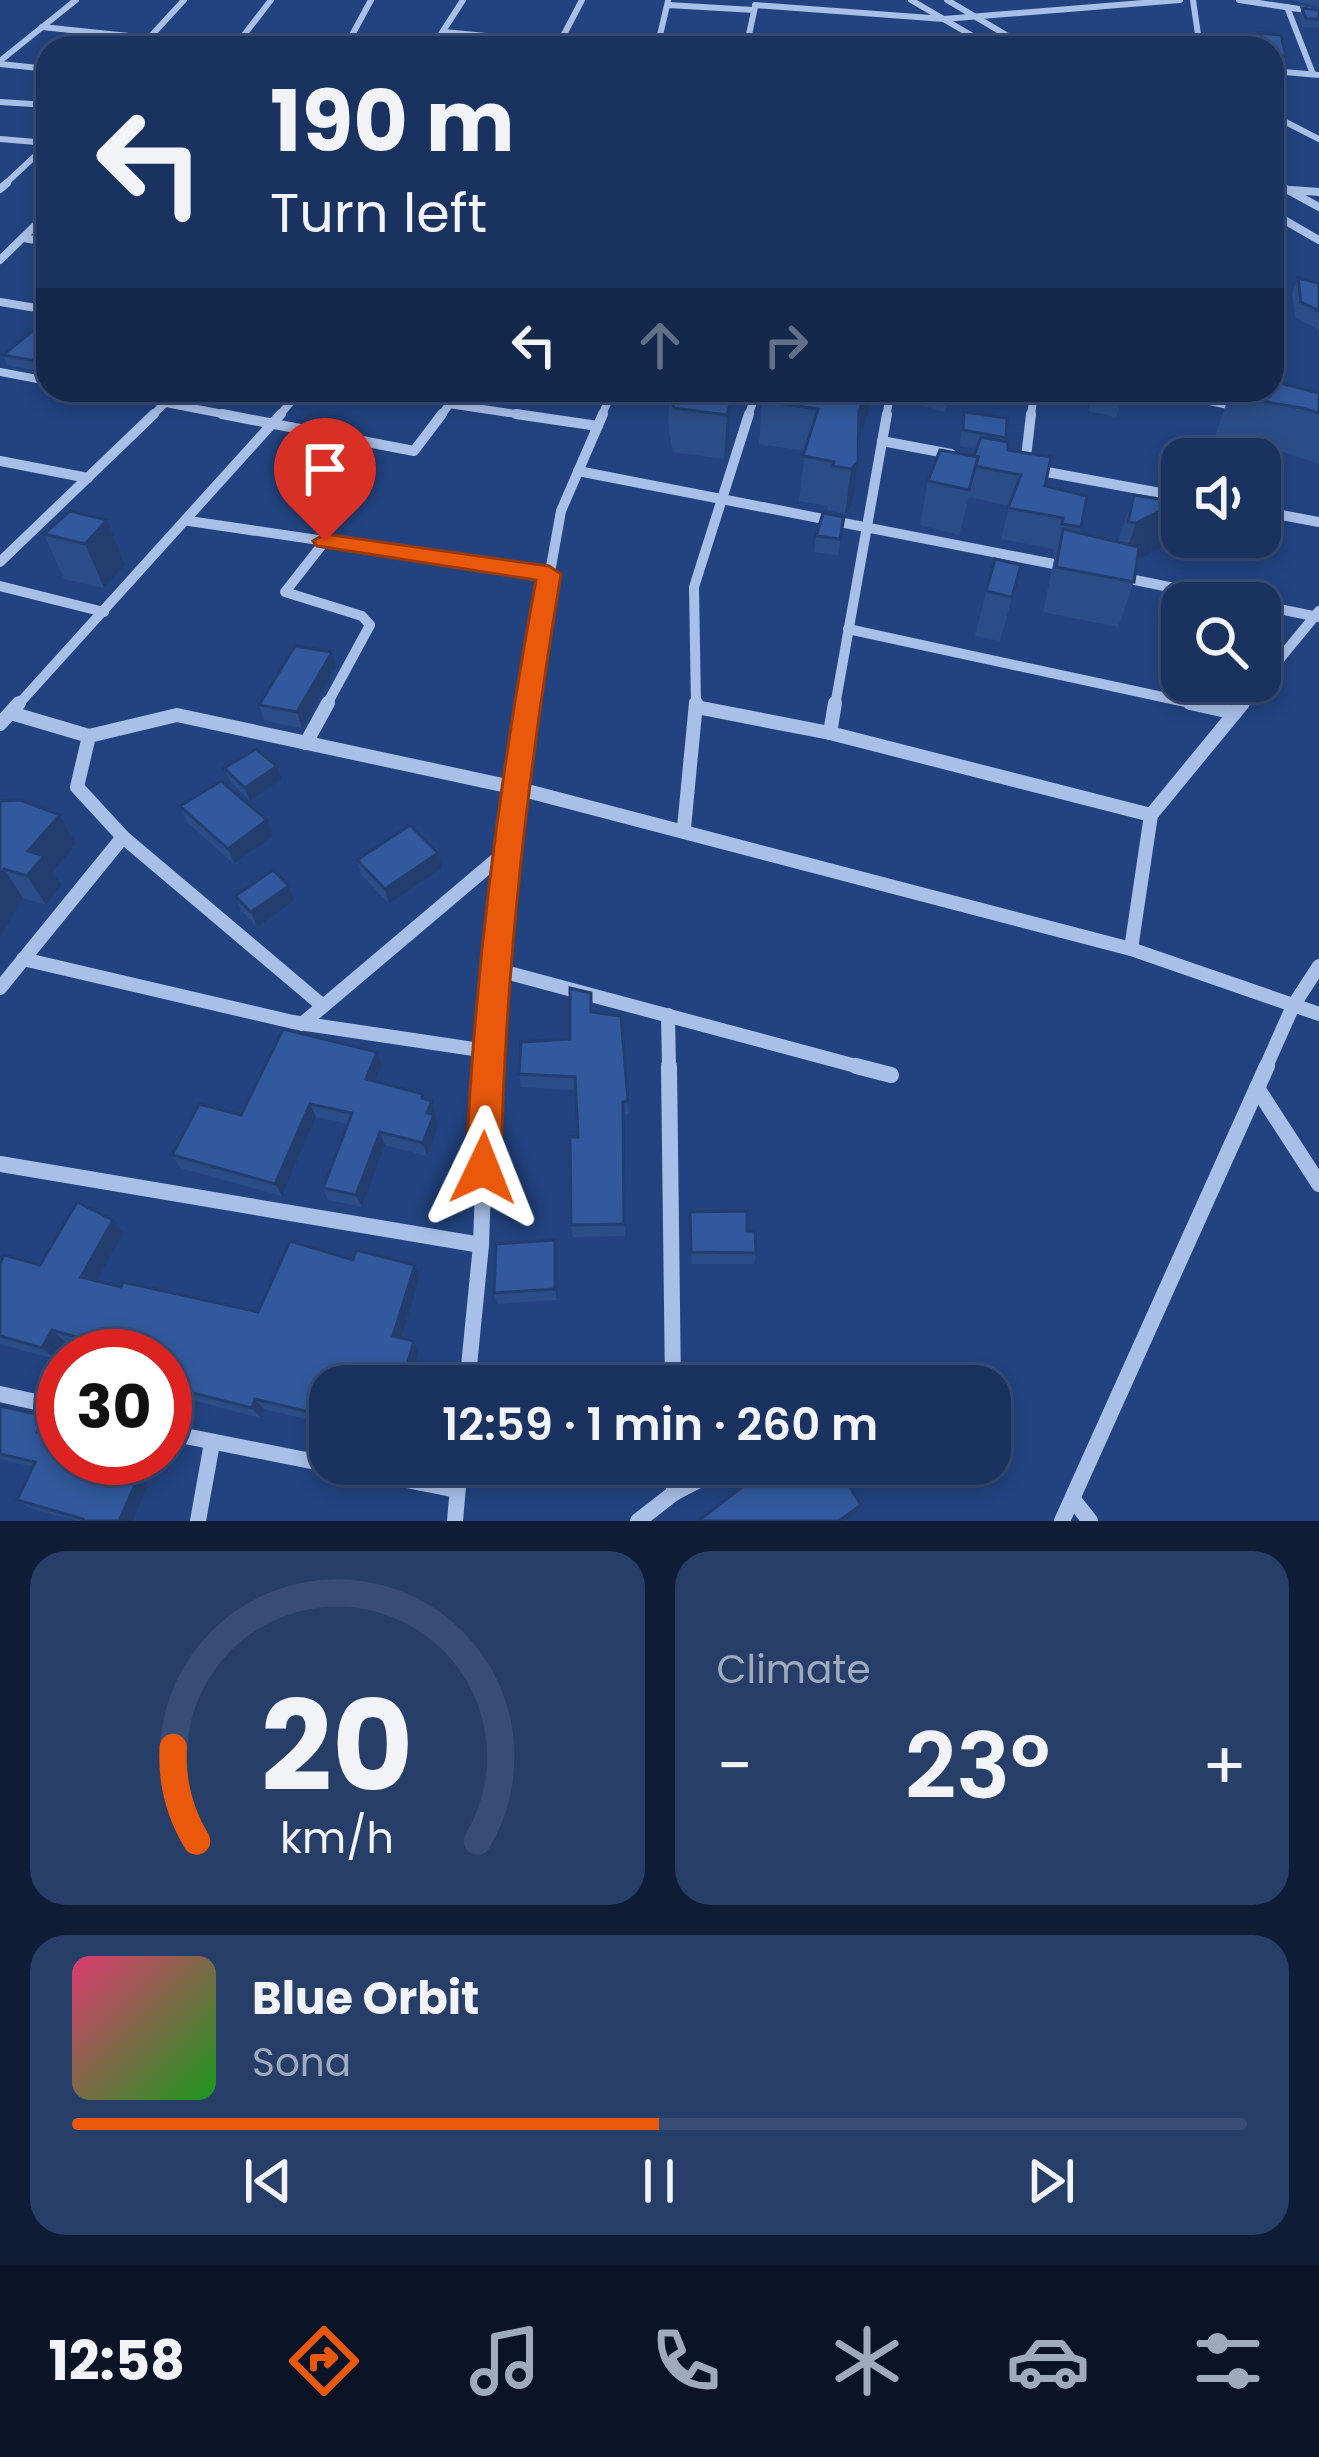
<!DOCTYPE html>
<html lang="en">
<head>
<meta charset="utf-8">
<style>
	:root { --surface:#1a3260; --page:#273e69; --text:#f1f3f6; --muted:#9faabd; --line:#384d75; --accent:#ea580c }
	body { margin:0; font-family:Poppins,sans-serif; background:var(--page); color:var(--text); height:100vh; display:flex; flex-direction:column; font-size:45px; white-space:nowrap }
	* { box-sizing:border-box; margin:0 }
	p { font-size:39px; color:var(--muted) }
	.icon { flex:none; width:66px; height:66px; fill:none; stroke:currentColor; stroke-width:2; stroke-linecap:round; stroke-linejoin:round }
	.map { position:relative; height:1521px; overflow:hidden }
	.panel { display:flex; flex-direction:column; gap:30px; padding:30px; background:#0e1c35; flex:1 }
	.panel>* { flex:none }
	.hud { position:absolute; left:36px; top:36px; width:1248px; height:366px; border-radius:36px; box-shadow:0 6px 18px #0003,0 0 0 3px var(--line); background:#1a3260; color:var(--text); overflow:hidden }
	.tools { position:absolute; left:1161px; top:438px; display:grid; gap:24px }
	.tools a { display:grid; place-items:center; width:120px; height:120px; border-radius:24px; background:var(--surface); box-shadow:0 6px 18px #0003,0 0 0 3px var(--line); font-size:60px }
	.speed { position:absolute; left:36px; top:1329px; display:flex; gap:24px; font-size:60px; font-weight:700; text-align:center }
	.speed>* { display:grid; place-content:center; width:156px; height:156px; border-radius:50%; background:var(--surface); box-shadow:0 6px 18px #0003,0 0 0 3px var(--line); line-height:1 }
	.speed .limit { border:18px solid #d22; background:#fff; color:#111 }
	.pin { position:absolute; display:grid; place-items:center; width:102px; height:102px; color:#fff; margin:-123px -51px; border-radius:50% 50% 50% 0; rotate:-45deg; box-shadow:0 0 12px #0007 }
	.pin .icon { rotate:45deg }
	.me { position:absolute; width:132px; margin:-66px; rotate:2deg; stroke-linejoin:round; filter:drop-shadow(0 0 9px #0008) }
	.turn { display:flex; align-items:center; gap:42px; height:252px; padding:0 36px; font-size:54px }
	.turn .icon { width:156px; height:156px; stroke-width:2.5 }
	.turn b { display:block; font-size:84px; line-height:102px }
	.lanes { display:flex; align-items:center; height:114px; padding:0 36px; background:#0003; justify-content:center; gap:60px; direction:ltr }
	.lanes .off { opacity:.35 }
	.big { font-size:90px; font-weight:600; line-height:1.1 }
	.panel .tile { flex:1; display:flex; flex-direction:column; justify-content:center; gap:18px; min-width:0; padding:0 42px; border-radius:36px; background:var(--page) }
	.panel .dial { align-items:center; gap:0 }
	.dial svg { height:312px; overflow:visible; fill:none; stroke:var(--line); stroke-width:7; stroke-linecap:round; text-anchor:middle }
	.dial text { fill:var(--text); stroke:none }
	.song { display:flex; align-items:center; gap:36px }
	.cover { width:144px; height:144px; border-radius:18px; background:linear-gradient(135deg,hsl(340 70% 55%),hsl(120 70% 35%)) }
	.played { height:12px; border-radius:6px; background:linear-gradient(90deg,var(--accent) 50%,var(--line) 50%) }
	.keys { display:flex; justify-content:space-around; direction:ltr }
	.heat { display:flex; justify-content:space-between; align-items:center; font-size:66px; direction:ltr }
	.panel .tiles { flex:1; display:grid; gap:30px; grid-template-columns:1fr 1fr }
	.tile:last-child { grid-column:span 2 }
	.trip { position:absolute; left:309px; top:1365px; width:702px; height:120px; border-radius:36px; background:var(--surface); box-shadow:0 6px 18px #0003,0 0 0 3px var(--line); font-weight:600; line-height:120px; text-align:center }
	.menu { display:flex; height:192px; justify-content:space-around; align-items:center; background:#0a1426; color:var(--muted) }
	.menu .icon { width:84px; height:84px }
	.menu .current { color:var(--accent) }
	.menu b { font-size:54px; color:var(--text) }
	.map>svg:first-child { display:block }
	.lines { fill:none; stroke-linecap:round; stroke-linejoin:round }
	.street-far4 { stroke:#a8bfe7; stroke-width:6 }
	.street-far3 { stroke:#a8bfe7; stroke-width:8 }
	.street-far2 { stroke:#a8bfe7; stroke-width:10 }
	.street-far1 { stroke:#a8bfe7; stroke-width:14 }
	.street { stroke:#a8bfe7; stroke-width:16 }
	.wall { fill:#2b4d87 }
	.shaded-wall { fill:#233e6e }
	.building { fill:#32599d; stroke:#233e6e; stroke-width:3 }
	.route { fill:#ea580c; stroke:#983908; stroke-width:3 }
</style>
</head>
<body>
<div class="map">
<svg width="1319" height="1521" viewBox="0 0 1319 1521">
	<rect width="100%" height="100%" fill="#224380"/>
	<g class="lines">
		<g class="street-far4">
			<polyline points="911,0 993,48"/>
			<polyline points="947,0 1028,48"/>
			<polyline points="1193,0 1200,48"/>
			<polyline points="1239,0 1319,12"/>
			<polyline points="668,5 754,10"/>
			<polyline points="755,5 944,19 1180,0"/>
			<polyline points="1287,7 1313,74"/>
			<polyline points="42,27 235,47"/>
			<polyline points="444,32 613,48"/>
			<polyline points="749,36 928,48"/>
			<polyline points="150,37 184,0"/>
			<polyline points="560,42 582,0"/>
			<polyline points="234,48 271,0"/>
			<polyline points="345,48 371,0"/>
			<polyline points="432,48 463,0"/>
			<polyline points="657,48 668,1"/>
			<polyline points="746,48 755,7"/>
			<polyline points="0,61 76,0"/>
			<polyline points="0,64 48,69"/>
			<polyline points="1272,71 1319,75"/>
			<polyline points="0,102 48,105"/>
			<polyline points="1272,115 1319,139"/>
			<polyline points="0,139 48,143"/>
			<polyline points="1272,181 1281,186"/>
			<polyline points="3,186 48,144"/>
		</g>
		<g class="street-far3">
			<polyline points="1275,183 1319,207"/>
			<polyline points="0,189 7,183"/>
			<polyline points="1291,190 1319,192"/>
			<polyline points="1272,213 1319,240"/>
			<polyline points="23,238 48,242"/>
			<polyline points="0,260 48,213"/>
			<polyline points="0,302 48,310"/>
			<polyline points="0,372 48,381"/>
			<polyline points="99,390 238,417"/>
			<polyline points="1159,390 1242,408"/>
			<polyline points="449,404 536,417"/>
			<polyline points="151,417 166,402"/>
			<polyline points="278,417 301,390"/>
			<polyline points="440,417 460,390"/>
			<polyline points="601,417 613,390"/>
			<polyline points="748,417 757,390"/>
			<polyline points="886,417 891,390"/>
			<polyline points="1031,417 1034,390"/>
		</g>
		<g class="street-far2">
			<polyline points="222,414 414,451 442,414"/>
			<polyline points="516,414 598,426"/>
			<polyline points="882,441 951,454"/>
			<polyline points="0,461 88,478"/>
			<polyline points="1025,466 1031,414"/>
			<polyline points="1036,470 1182,497"/>
			<polyline points="578,471 1064,566"/>
			<polyline points="1260,511 1319,522"/>
			<polyline points="189,521 549,574"/>
			<polyline points="325,541 285,592 362,616 370,625 326,706"/>
			<polyline points="0,562 154,414"/>
			<polyline points="1120,577 1248,603"/>
			<polyline points="0,586 104,612"/>
			<polyline points="1260,605 1318,617"/>
			<polyline points="848,629 1204,706"/>
			<polyline points="17,706 281,414"/>
			<polyline points="526,706 561,511 603,414"/>
			<polyline points="696,706 694,587 749,414"/>
			<polyline points="835,706 887,414"/>
			<polyline points="1241,706 1319,611"/>
		</g>
		<g class="street-far1">
			<polyline points="1190,703 1235,713"/>
			<polyline points="696,707 830,733 1151,815"/>
			<polyline points="11,713 89,736 177,715 512,787 1131,949 1319,1014"/>
			<polyline points="0,724 19,703"/>
			<polyline points="830,733 835,703"/>
			<polyline points="89,736 77,787 123,837 323,1006"/>
			<polyline points="306,743 328,703"/>
			<polyline points="684,828 696,703"/>
			<polyline points="1131,949 1151,815 1243,703"/>
			<polyline points="23,959 293,1022 487,1051"/>
			<polyline points="498,970 867,1069"/>
			<polyline points="0,988 123,837"/>
			<polyline points="668,1015 669,1069"/>
			<polyline points="302,1024 509,849"/>
			<polyline points="486,1069 512,787 527,703"/>
			<polyline points="1265,1069 1293,1006 1319,966"/>
		</g>
		<g class="street">
			<polyline points="669,1066 673,1386"/>
			<polyline points="856,1066 891,1075"/>
			<polyline points="1257,1088 1319,1184"/>
			<polyline points="0,1164 481,1245"/>
			<polyline points="467,1386 481,1245 487,1066"/>
			<polyline points="0,1394 63,1408"/>
			<polyline points="165,1432 457,1490"/>
			<polyline points="674,1464 674,1493"/>
			<polyline points="1075,1502 1090,1521"/>
			<polyline points="198,1521 212,1443"/>
			<polyline points="455,1521 460,1464"/>
			<polyline points="638,1521 674,1493 730,1464"/>
			<polyline points="1062,1521 1267,1066"/>
		</g>
	</g>
	<g class="wall">
		<polygon points="1291,0 1319,0 1319,7"/>
		<polygon points="1302,8 1319,10 1319,27 1303,27 1299,17"/>
		<polygon points="1260,33 1286,56 1283,63 1272,62 1272,48 1260,48 1258,40"/>
		<polygon points="1298,278 1319,283 1319,330 1295,317 1292,293"/>
		<polygon points="48,318 48,369 45,372 7,365 3,355"/>
		<polygon points="669,390 731,401 729,444 724,459 673,452 669,432"/>
		<polygon points="768,390 883,390 882,395 875,394 858,440 852,506 845,514 827,510 828,506 799,501 805,451 759,444 762,401"/>
		<polygon points="895,390 952,390 945,412 898,399"/>
		<polygon points="1094,390 1125,390 1116,417 1088,411"/>
		<polygon points="1231,390 1272,390 1319,393 1319,464 1283,452 1214,439"/>
		<polygon points="964,412 1007,418 1005,442 1008,450 1045,486 1081,527 1080,533 1118,542 1134,495 1179,502 1163,547 1137,559 1134,582 1118,627 1043,612 1055,555 1053,555 1054,549 1001,539 1009,506 969,497 959,535 920,525 928,481 974,456 976,449 960,446 961,428"/>
		<polygon points="1260,477 1274,513 1254,558 1222,548 1222,537 1260,537"/>
		<polygon points="70,511 125,565 104,588 64,579 44,534"/>
		<polygon points="844,517 838,555 814,552 816,536"/>
		<polygon points="995,559 1021,565 1000,641 975,636"/>
		<polygon points="336,668 302,728 264,721 259,705"/>
		<polygon points="224,768 282,779 250,801 230,781"/>
		<polygon points="0,801 76,844 53,872 62,885 46,905 23,898 0,938"/>
		<polygon points="180,806 273,836 234,864 187,822"/>
		<polygon points="357,860 442,868 389,904 362,875"/>
		<polygon points="289,886 294,901 257,927 241,910 235,896"/>
		<polygon points="592,1012 621,1016 629,1114 623,1115 625,1236 573,1237 571,1225 578,1137 576,1090 521,1087 519,1074 570,1039"/>
		<polygon points="377,1052 382,1065 375,1082 425,1099 436,1114 435,1117 438,1127 427,1156 385,1145 362,1207 328,1200 323,1188 348,1124 316,1117 282,1196 180,1168 172,1155 241,1115"/>
		<polygon points="690,1212 756,1253 754,1264 691,1264"/>
		<polygon points="123,1233 97,1281 121,1287 258,1312 353,1260 420,1277 402,1338 414,1341 419,1352 330,1386 330,1425 264,1409 261,1418 165,1393 165,1356 96,1356 90,1350 91,1349 64,1341 55,1359 0,1344 0,1263 40,1265"/>
		<polygon points="555,1240 557,1300 497,1304 494,1293"/>
		<polygon points="0,1406 57,1425 51,1437 63,1458 114,1458 133,1472 131,1476 148,1486 133,1521 77,1521 30,1508 17,1500 33,1467 0,1459"/>
	</g>
	<g class="shaded-wall">
		<polygon points="48,355 48,369 45,372 41,362"/>
		<polygon points="867,390 876,390 875,394 853,455 859,411"/>
		<polygon points="731,401 729,444 724,459 727,415"/>
		<polygon points="858,462 852,506 845,514 851,469"/>
		<polygon points="1179,502 1163,547 1120,568 1136,523"/>
		<polygon points="107,520 125,565 104,588 85,544"/>
		<polygon points="332,652 336,668 302,728 297,712"/>
		<polygon points="277,766 282,779 250,801 245,788"/>
		<polygon points="60,815 76,844 53,872 62,885 46,905 27,876 28,851"/>
		<polygon points="267,820 273,836 234,864 228,849"/>
		<polygon points="438,853 442,868 389,904 385,889"/>
		<polygon points="4,869 23,898 0,938 0,876"/>
		<polygon points="289,886 294,901 257,927 251,912"/>
		<polygon points="377,1052 382,1065 371,1092 366,1079"/>
		<polygon points="432,1101 438,1127 427,1156 423,1143 427,1113"/>
		<polygon points="310,1104 316,1117 282,1196 275,1184"/>
		<polygon points="380,1132 385,1145 362,1207 356,1195"/>
		<polygon points="113,1220 123,1233 93,1289 81,1277"/>
		<polygon points="555,1240 557,1251 557,1300 555,1289"/>
		<polygon points="415,1265 420,1277 399,1347 393,1336"/>
		<polygon points="52,1330 64,1341 55,1359 42,1348"/>
		<polygon points="414,1341 419,1352 409,1386 401,1386"/>
		<polygon points="255,1399 264,1409 261,1418 252,1408"/>
		<polygon points="45,1416 57,1425 49,1441 37,1432"/>
		<polygon points="123,1464 133,1472 129,1481 119,1473"/>
		<polygon points="138,1478 148,1486 133,1521 119,1521"/>
		<polygon points="861,1505 857,1512 845,1521 839,1521"/>
	</g>
	<g class="building">
		<polygon points="1302,8 1319,10 1319,19 1306,19"/>
		<polygon points="1260,33 1281,35 1286,56 1272,55 1272,48 1264,48"/>
		<polygon points="1298,278 1319,283 1319,311 1301,302"/>
		<polygon points="48,318 48,355 41,362 3,355"/>
		<polygon points="1272,381 1319,393 1319,413 1302,408 1230,396 1232,390 1272,390"/>
		<polygon points="669,390 679,390 731,401 727,415 674,408"/>
		<polygon points="768,390 867,390 859,411 858,462 851,469 833,466 834,462 803,456 818,409 762,401"/>
		<polygon points="964,412 1007,418 1006,438 963,430"/>
		<polygon points="981,437 1008,442 1008,450 1051,457 1045,486 1087,496 1081,527 1062,524 1063,518 1008,508 1021,475 975,466 978,457 974,456"/>
		<polygon points="940,450 978,457 969,490 928,481"/>
		<polygon points="1260,477 1280,482 1274,513 1260,509"/>
		<polygon points="1134,495 1179,502 1136,523 1128,522"/>
		<polygon points="70,511 107,520 85,544 44,534"/>
		<polygon points="823,513 844,517 840,539 816,536"/>
		<polygon points="1063,529 1139,547 1134,582 1056,567"/>
		<polygon points="995,559 1021,565 1012,597 986,591"/>
		<polygon points="295,646 332,652 297,712 259,705"/>
		<polygon points="256,749 277,766 245,788 224,768"/>
		<polygon points="221,781 267,820 228,849 180,806"/>
		<polygon points="21,800 60,815 28,851 44,856 27,876 4,869 0,876 0,801"/>
		<polygon points="410,825 438,853 385,889 357,860"/>
		<polygon points="273,870 289,886 251,912 235,896"/>
		<polygon points="570,988 591,993 591,1012 621,1016 628,1101 623,1102 624,1224 571,1225 570,1137 578,1137 575,1077 519,1074 521,1042 570,1039"/>
		<polygon points="283,1029 377,1052 366,1079 423,1094 422,1098 432,1101 427,1113 434,1114 423,1143 380,1132 356,1195 323,1188 352,1113 310,1104 275,1184 172,1155 199,1104 241,1115"/>
		<polygon points="77,1202 113,1220 81,1277 121,1287 123,1282 258,1312 290,1241 353,1260 356,1250 415,1265 393,1336 414,1341 401,1386 330,1386 330,1417 255,1399 252,1408 165,1386 165,1356 105,1356 106,1354 90,1350 94,1342 52,1330 42,1348 0,1336 0,1263 4,1255 40,1265"/>
		<polygon points="747,1211 747,1231 755,1231 756,1253 691,1252 690,1212"/>
		<polygon points="555,1240 555,1289 494,1293 496,1244"/>
		<polygon points="0,1406 45,1416 37,1432 63,1440 63,1458 106,1458 106,1459 123,1464 119,1473 138,1478 119,1521 82,1521 83,1519 17,1500 35,1462 0,1454"/>
		<polygon points="772,1464 836,1464 861,1505 839,1521 698,1521"/>
	</g>
	<path class="route" d="M325,534L549,566L561,574C528,772 505,967 501,1168L496,1179L483,1184L471,1179L466,1168C474,969 500,775 536,580L317,546L313,541Z"/>
</svg>
<div class="tools">
<a><svg class="icon" aria-label="sound" viewBox="0 0 24 24"><path d="M4 9h4l5-4v14l-5-4H4zM17 9q2 3 0 6"/></svg></a>
<a><svg class="icon" aria-label="search" viewBox="0 0 24 24"><circle cx="10" cy="10" r="6"/><path d="M15 15l6 6"/></svg></a>
</div>
<div class="speed"><div class="limit">30</div></div>
<div class="pin" style="left:325px;top:541px;background:#d93025"><svg class="icon" aria-label="arrive" viewBox="0 0 24 24"><path d="M6 21V4h12l-3 4 3 4H6"/></svg></div>
<svg class="me" style="left:483px;top:1168px" viewBox="-20 -20 40 40"><path d="M0-17L14 15 0 8-14 15z" fill="#ea580c" stroke="#fff" stroke-width="4"/></svg>
<div class="trip">12:59 · 1 min · 260 m</div>
<div class="hud">
<div class="turn"><svg class="icon" aria-label="left" viewBox="0 0 24 24"><path d="M17 20v-9H6M10 6l-5 5 5 5"/></svg><div><b>190 m</b>Turn left</div></div>
<div class="lanes"><svg class="icon" aria-label="left" viewBox="0 0 24 24"><path d="M17 20v-9H6M10 6l-5 5 5 5"/></svg><svg class="icon off" aria-label="ahead" viewBox="0 0 24 24"><path d="M12 20V5M6 11l6-6 6 6"/></svg><svg class="icon off" aria-label="right" viewBox="0 0 24 24"><path d="M7 20v-9h11M14 6l5 5-5 5"/></svg></div>
</div>
</div>
<section class="panel">
<div class="tiles">
<div class="tile dial"><svg viewBox="0 0 100 80">
<path d="M14 69A42 42 0 1 1 86 69"/>
<path d="M14 69A42 42 0 0 1 8 45" stroke="#ea580c"/>
<text x="50" y="56" font-size="32" font-weight="700">20</text>
<text x="50" y="72" font-size="11">km/h</text>
</svg></div>
<div class="tile"><p>Climate</p>
<div class="heat"><a>−</a><b class="big">23°</b><a>+</a></div>
</div>
<div class="tile">
<div class="song"><i class="cover"></i><div><b>Blue Orbit</b><p>Sona</p></div></div>
<div class="played"></div>
<div class="keys"><svg class="icon" aria-label="previous" viewBox="0 0 24 24"><path d="M18 5L8 12l10 7zM5 5v14"/></svg><svg class="icon" aria-label="pause" viewBox="0 0 24 24"><path d="M8 5v14M16 5v14"/></svg><svg class="icon" aria-label="next" viewBox="0 0 24 24"><path d="M6 5l10 7-10 7zM19 5v14"/></svg></div>
</div>
</div>
</section>
<nav class="menu">
<b>12:58</b>
<svg class="icon current" aria-label="directions" viewBox="0 0 24 24"><path d="M12 3l9 9-9 9-9-9zM9 14v-3h6M13 9l2 2-2 2"/></svg>
<svg class="icon" aria-label="music" viewBox="0 0 24 24"><path d="M9 18V5l10-2v13"/><circle cx="6" cy="18" r="3"/><circle cx="16" cy="16" r="3"/></svg>
<svg class="icon" aria-label="phone" viewBox="0 0 24 24"><path d="M5 4h4l2 5-3 2q2 4 5 5l2-3 5 2v4C11 20 4 13 5 4z"/></svg>
<svg class="icon" aria-label="climate" viewBox="0 0 24 24"><path d="M12 3v18M4 7l16 10M4 17L20 7"/></svg>
<svg class="icon" aria-label="car" viewBox="0 0 24 24"><path d="M5 17H2v-5l4-1 3-4h7l3 4 3 1v5h-3M9 17h6M6 11h13"/><circle cx="7" cy="17" r="2"/><circle cx="17" cy="17" r="2"/></svg>
<svg class="icon" aria-label="filters" viewBox="0 0 24 24"><path d="M4 7h16M4 17h16"/><circle cx="9" cy="7" r="2"/><circle cx="15" cy="17" r="2"/></svg>
</nav>
</body>
</html>
